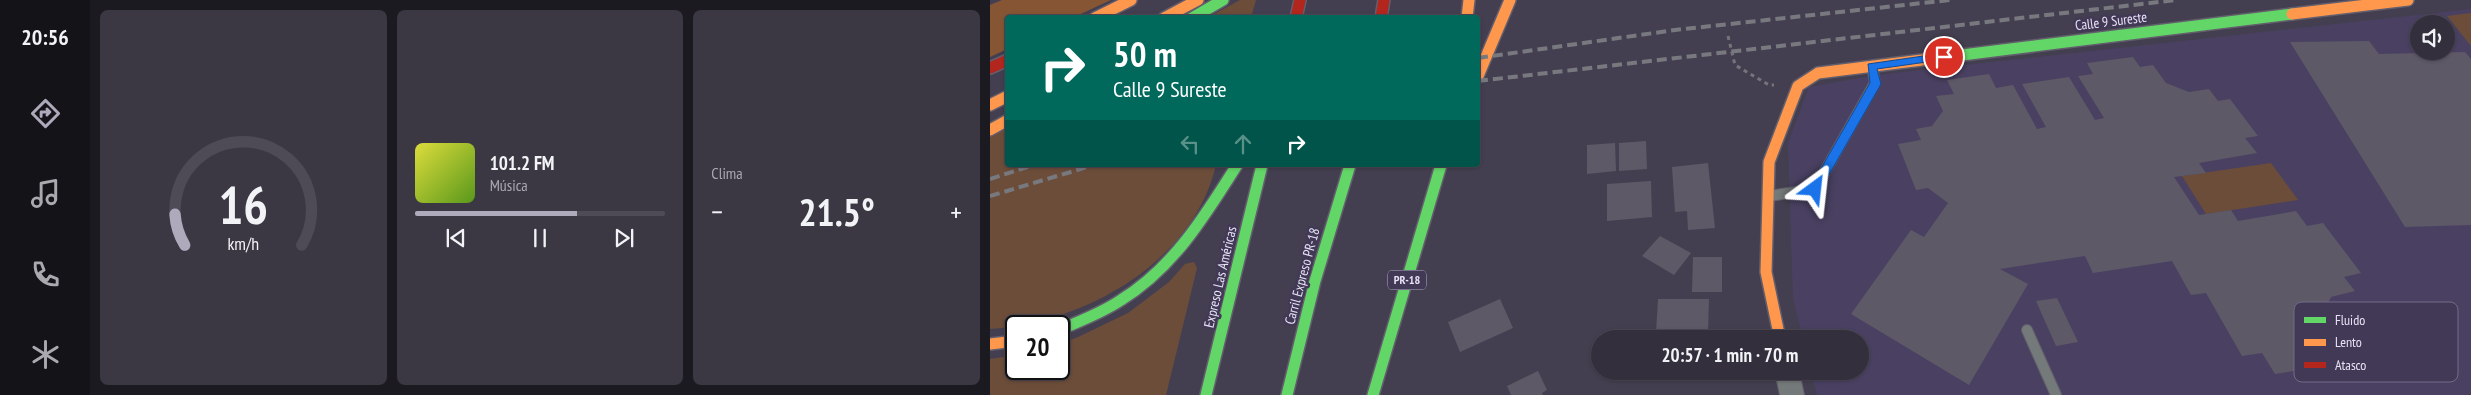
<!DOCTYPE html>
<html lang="es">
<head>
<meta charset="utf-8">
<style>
	:root { --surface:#332f3c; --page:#3b3743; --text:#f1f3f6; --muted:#a9a9af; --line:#4e4a56; --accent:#aea9bb }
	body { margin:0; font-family:"PT Sans Narrow",sans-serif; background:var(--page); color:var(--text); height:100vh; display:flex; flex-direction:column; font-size:19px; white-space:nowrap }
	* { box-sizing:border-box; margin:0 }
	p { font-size:16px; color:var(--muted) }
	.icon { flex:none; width:28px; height:28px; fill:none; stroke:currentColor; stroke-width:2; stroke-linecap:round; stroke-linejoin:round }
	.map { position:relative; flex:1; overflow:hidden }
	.details { display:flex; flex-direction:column; gap:10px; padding:10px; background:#1c1a21; width:900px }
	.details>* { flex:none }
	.hud { position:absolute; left:15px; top:15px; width:475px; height:152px; border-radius:5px; box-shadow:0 1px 4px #0004,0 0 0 1px var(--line); background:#00695c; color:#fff; overflow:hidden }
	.controls { position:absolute; left:1420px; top:15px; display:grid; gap:10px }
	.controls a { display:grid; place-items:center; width:45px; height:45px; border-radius:50%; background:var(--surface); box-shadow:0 1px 4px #0004,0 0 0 1px var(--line); font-size:25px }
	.speed { position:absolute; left:15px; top:315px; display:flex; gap:10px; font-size:25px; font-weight:700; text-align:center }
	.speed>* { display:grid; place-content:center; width:65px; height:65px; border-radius:50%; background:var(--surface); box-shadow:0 1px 4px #0004,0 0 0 1px var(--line); line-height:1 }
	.speed .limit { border:2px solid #111; border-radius:8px; background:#fff; color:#111 }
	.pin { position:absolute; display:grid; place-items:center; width:42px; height:42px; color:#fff; margin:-21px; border:2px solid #fff; border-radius:50%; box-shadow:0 1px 5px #0007 }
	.me { position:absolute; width:55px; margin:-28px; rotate:30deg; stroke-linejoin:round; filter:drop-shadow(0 0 4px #0008) }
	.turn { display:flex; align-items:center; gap:18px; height:105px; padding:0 25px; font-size:22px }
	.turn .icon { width:65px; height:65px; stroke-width:2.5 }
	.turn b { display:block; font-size:35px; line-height:42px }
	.lanes { display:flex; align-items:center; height:48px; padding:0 25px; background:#0003; justify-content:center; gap:25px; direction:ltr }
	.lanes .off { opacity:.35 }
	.big { font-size:38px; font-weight:600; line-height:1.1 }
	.details .tile { flex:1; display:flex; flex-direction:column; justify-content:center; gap:8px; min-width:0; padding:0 18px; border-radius:8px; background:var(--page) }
	.details .dial { align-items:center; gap:0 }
	.dial svg { height:130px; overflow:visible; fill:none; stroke:var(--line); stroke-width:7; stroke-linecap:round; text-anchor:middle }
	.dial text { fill:var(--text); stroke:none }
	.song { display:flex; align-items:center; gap:15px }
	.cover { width:60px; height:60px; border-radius:8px; background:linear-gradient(135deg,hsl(60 70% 55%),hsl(90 70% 35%)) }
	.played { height:5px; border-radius:2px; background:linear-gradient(90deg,var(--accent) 65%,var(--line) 65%) }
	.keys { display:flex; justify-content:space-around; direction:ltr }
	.heat { display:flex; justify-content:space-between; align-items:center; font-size:28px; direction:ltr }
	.details .tiles { flex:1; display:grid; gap:10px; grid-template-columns:repeat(3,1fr) }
	.trip { position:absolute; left:601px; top:330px; width:278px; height:50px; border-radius:25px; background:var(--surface); box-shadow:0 1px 4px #0004,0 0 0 1px var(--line); font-weight:600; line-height:50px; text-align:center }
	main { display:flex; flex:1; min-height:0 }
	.tab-bar { display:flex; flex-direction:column; width:90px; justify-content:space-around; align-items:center; background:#141318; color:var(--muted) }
	.tab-bar .icon { width:35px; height:35px }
	.tab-bar .on { color:var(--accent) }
	.tab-bar b { font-size:22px; color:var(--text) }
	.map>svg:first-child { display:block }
	.built { fill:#4a4162; fill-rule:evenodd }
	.green { fill:#6c4d3a }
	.forest { fill:#865634 }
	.building { fill:#5d5967 }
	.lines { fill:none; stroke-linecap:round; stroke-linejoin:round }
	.lane-casing { stroke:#625e6c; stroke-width:12 }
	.street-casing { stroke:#625e6c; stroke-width:2 }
	.fast-casing { stroke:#625e6c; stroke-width:14 }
	.slow-casing { stroke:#625e6c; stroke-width:14 }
	.jam-casing { stroke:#625e6c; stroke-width:14 }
	.path { stroke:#74757a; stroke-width:3; stroke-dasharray:4 4; stroke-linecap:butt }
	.lane { stroke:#74797a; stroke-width:10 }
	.street { fill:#74797a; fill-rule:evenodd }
	.fast { stroke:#63d668; stroke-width:11 }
	.slow { stroke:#ff974d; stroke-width:11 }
	.jam { stroke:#b3261e; stroke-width:11 }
	.rail { stroke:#78797f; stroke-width:4; stroke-dasharray:10 5; stroke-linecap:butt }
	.route { fill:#1a73e8; stroke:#114b97 }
	.labels { text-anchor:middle; stroke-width:5; stroke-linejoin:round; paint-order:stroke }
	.shield { fill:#413956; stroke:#b5afc5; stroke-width:1 }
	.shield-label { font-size:12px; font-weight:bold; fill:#e7e2f5 }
	.street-label { font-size:14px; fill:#e7e2f5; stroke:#413956 }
	.key { fill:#413956; stroke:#736c86; stroke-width:1 }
	.key-label { font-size:14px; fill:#e7e2f5 }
</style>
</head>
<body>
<main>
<nav class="tab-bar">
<b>20:56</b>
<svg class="icon on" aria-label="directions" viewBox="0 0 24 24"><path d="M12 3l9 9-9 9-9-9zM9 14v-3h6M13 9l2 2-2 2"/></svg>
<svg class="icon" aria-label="music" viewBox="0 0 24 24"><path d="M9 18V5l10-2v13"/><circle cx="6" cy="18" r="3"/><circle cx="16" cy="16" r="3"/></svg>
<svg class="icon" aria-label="phone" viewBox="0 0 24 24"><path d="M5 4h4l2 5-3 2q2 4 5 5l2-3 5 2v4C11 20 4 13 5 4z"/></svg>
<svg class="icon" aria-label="climate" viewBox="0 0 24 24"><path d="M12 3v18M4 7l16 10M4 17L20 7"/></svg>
</nav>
<section class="details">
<div class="tiles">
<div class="tile dial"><svg viewBox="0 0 100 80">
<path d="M14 69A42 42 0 1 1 86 69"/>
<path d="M14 69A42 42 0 0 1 8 50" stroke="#aea9bb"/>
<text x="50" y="56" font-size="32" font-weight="700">16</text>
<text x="50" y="72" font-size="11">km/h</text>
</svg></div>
<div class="tile">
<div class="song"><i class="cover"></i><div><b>101.2 FM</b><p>Música</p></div></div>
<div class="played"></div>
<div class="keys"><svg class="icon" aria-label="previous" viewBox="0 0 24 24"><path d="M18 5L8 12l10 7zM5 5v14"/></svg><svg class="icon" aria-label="pause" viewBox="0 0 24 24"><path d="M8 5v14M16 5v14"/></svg><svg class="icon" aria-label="next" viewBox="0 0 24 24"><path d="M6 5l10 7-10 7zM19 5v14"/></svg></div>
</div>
<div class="tile"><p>Clima</p>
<div class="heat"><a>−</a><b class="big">21.5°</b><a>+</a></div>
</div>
</div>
</section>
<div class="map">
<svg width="1481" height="395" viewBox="0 0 1481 395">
	<rect width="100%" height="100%" fill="#443f50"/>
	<path class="built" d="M1481,9V395H827L821,371H870V339H813L803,298L798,143L819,87L886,75ZM1429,24H1456V51H1429Z"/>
	<g class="green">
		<polygon points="250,0 266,0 261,17 217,18"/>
		<polygon points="1481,13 1481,46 1457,16"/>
		<path d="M17,125L18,165H226C203,263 94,323 0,329V136Z"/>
		<polygon points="1281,163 1308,200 1216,214 1192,176"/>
		<polygon points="204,262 207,268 176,395 0,395 0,359 26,355 26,369 69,369 69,343 86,338 138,313 179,282 195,264"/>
	</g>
	<polygon class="forest" points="12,0 121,0 84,17 18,18 17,49 0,57 0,5"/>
	<g class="building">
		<polygon points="1379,41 1389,54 1475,52 1481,59 1481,225 1415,227 1300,42"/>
		<polygon points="1143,57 1150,67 1163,65 1176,83 1199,92 1219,89 1228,101 1240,99 1268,136 1255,138 1267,153 1209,163 1216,173 1184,177 1209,215 1241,210 1248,221 1306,211 1317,226 1333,223 1371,273 1354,277 1365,291 1341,297 1332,315 1346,339 1331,344 1347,364 1285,374 1272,353 1252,356 1216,293 1201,295 1182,261 1103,273 1095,256 1010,269 1038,284 979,385 861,314 921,230 934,237 958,203 938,188 926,190 908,144 931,140 926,129 942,126 953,111 946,96 964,94 957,80 999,74 1006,88 1023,85 1047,129 1056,127 1032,84 1079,77 1105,120 1114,118 1088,76 1103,74 1097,63"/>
		<polygon points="656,141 657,169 629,171 629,143"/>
		<polygon points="625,143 626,171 597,174 597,145"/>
		<polygon points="718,163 725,228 698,230 697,211 685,212 682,167"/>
		<polygon points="661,181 662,217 617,221 617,184"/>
		<polygon points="670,236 701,253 684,275 652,256"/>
		<polygon points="703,257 732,257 732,292 702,292"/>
		<polygon points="1067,298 1088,342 1066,346 1046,301"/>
		<polygon points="510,299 523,328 470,352 458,322"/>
		<polygon points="668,299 719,299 718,333 666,333"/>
		<polygon points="548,371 557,390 552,393 553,395 521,395 517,386"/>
	</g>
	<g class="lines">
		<g class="lane-casing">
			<g id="lane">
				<polyline points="779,196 825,189 885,83 882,66"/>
				<polyline points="1037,330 1066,395"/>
			</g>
		</g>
		<g class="street-casing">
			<polygon id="street" points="785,371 809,371 814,395 790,395"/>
		</g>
		<g class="fast-casing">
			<g id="fast">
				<polyline points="202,18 233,0"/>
				<polyline points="940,59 1302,14"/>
				<path d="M69,330C90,321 112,313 131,300C183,268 215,216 247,165"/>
				<polyline points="216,395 272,165"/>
				<polyline points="297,395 325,281 360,165"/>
				<polyline points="383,395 451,165"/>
			</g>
		</g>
		<g class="slow-casing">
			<g id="slow">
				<polyline points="1302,14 1418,0"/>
				<polyline points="105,18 141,0"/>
				<polyline points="174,18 208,0"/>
				<polyline points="477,18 479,0"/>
				<polyline points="488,76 520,0"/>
				<polyline points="0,105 18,96"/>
				<polyline points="0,130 18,120"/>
				<polyline points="790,339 776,272 779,162 808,86 828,73 940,59"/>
				<polyline points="0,344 26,341"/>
			</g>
		</g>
		<g class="jam-casing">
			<g id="jam">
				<polyline points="306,18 310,0"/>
				<polyline points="391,18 394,0"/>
				<polyline points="0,68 18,60"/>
			</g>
		</g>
		<polyline class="path" points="738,36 745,65 779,85 784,85"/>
		<use href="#lane" class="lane"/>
		<use href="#street" class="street"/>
		<use href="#fast" class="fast"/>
		<use href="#slow" class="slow"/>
		<use href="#jam" class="jam"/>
		<g class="rail">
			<polyline points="488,58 685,30 960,0"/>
			<polyline points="488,81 1186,0"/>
			<polyline points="0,179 44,165"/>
			<polyline points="0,196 104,165"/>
		</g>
	</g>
	<polygon class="route" points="954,53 958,54 958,59 887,69 891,84 829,192 821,192 821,186 880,83 878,64"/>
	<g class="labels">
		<rect class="shield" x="398" y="270.5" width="38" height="19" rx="4"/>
		<g class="shield-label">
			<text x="417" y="284">PR-18</text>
		</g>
		<g class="street-label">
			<text transform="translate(1121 21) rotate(-7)" y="5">Calle 9 Sureste</text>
			<text transform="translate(312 276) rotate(-75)" y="5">Carril Expreso PR-18</text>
			<text transform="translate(230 277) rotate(-77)" y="5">Expreso Las Américas</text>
		</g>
	</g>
	<rect x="1304" y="302" width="164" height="80" rx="8" class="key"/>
	<rect x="1314" y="317" width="22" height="6" fill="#63d668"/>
	<rect x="1314" y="339" width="22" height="7" fill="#ff974d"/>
	<rect x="1314" y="362" width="22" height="6" fill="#b3261e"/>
	<g class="key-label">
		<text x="1345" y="325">Fluido</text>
		<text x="1345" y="347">Lento</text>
		<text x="1345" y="370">Atasco</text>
	</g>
</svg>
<div class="controls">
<a><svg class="icon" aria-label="sound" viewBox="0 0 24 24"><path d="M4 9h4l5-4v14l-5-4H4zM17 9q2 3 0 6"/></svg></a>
</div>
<div class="speed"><div class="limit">20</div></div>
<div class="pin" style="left:954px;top:57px;background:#d93025"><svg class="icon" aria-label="arrive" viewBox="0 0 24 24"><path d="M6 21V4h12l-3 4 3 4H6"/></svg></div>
<svg class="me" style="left:825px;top:189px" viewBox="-20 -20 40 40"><path d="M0-17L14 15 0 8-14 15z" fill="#1a73e8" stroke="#fff" stroke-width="4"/></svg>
<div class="trip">20:57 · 1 min · 70 m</div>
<div class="hud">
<div class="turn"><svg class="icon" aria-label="right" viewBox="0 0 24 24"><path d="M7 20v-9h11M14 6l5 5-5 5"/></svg><div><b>50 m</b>Calle 9 Sureste</div></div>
<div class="lanes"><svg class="icon off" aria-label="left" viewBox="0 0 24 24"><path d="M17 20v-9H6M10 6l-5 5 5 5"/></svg><svg class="icon off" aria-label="ahead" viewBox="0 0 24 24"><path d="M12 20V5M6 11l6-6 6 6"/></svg><svg class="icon" aria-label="right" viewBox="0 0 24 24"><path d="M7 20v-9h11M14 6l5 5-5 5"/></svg></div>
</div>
</div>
</main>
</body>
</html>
